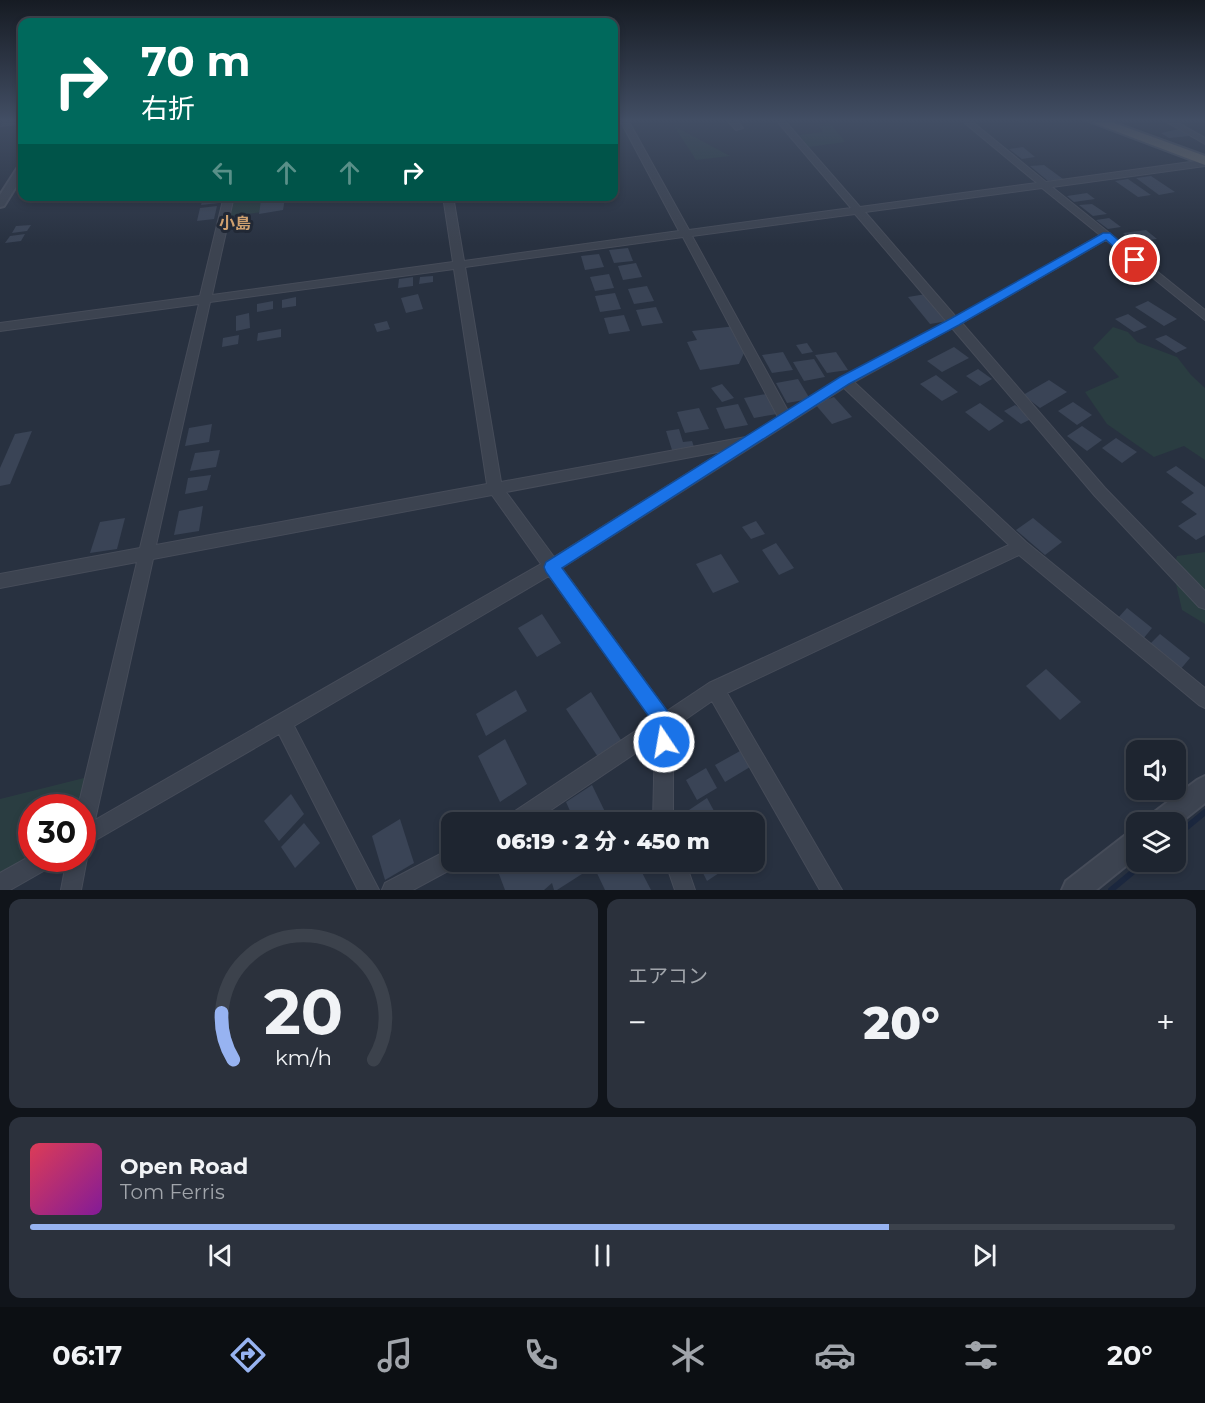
<!DOCTYPE html>
<html lang="ja">
<head>
<meta charset="utf-8">
<style>
	:root { --surface:#1e2530; --page:#2b313c; --text:#f1f3f6; --muted:#a1a5ab; --line:#3c424c; --accent:#97b3f1 }
	body { margin:0; font-family:Montserrat,"Noto Sans JP",sans-serif; background:var(--page); color:var(--text); height:100vh; display:flex; flex-direction:column; font-size:22px; white-space:nowrap }
	* { box-sizing:border-box; margin:0 }
	p { font-size:20px; color:var(--muted) }
	.icon { flex:none; width:33px; height:33px; fill:none; stroke:currentColor; stroke-width:2; stroke-linecap:round; stroke-linejoin:round }
	.map { position:relative; height:890px; overflow:hidden }
	.sheet { display:flex; flex-direction:column; gap:9px; padding:9px; background:#10141a; flex:1 }
	.sheet>* { flex:none }
	.top-card { position:absolute; left:18px; top:18px; width:600px; height:183px; border-radius:12px; box-shadow:0 3px 9px #0003,0 0 0 2px var(--line); background:#00695c; color:#fff; overflow:hidden }
	.controls { position:absolute; left:1126px; top:740px; display:grid; gap:12px }
	.controls a { display:grid; place-items:center; width:60px; height:60px; border-radius:12px; background:var(--surface); box-shadow:0 3px 9px #0003,0 0 0 2px var(--line); font-size:30px }
	.speed { position:absolute; left:18px; top:794px; display:flex; gap:12px; font-size:30px; font-weight:700; text-align:center }
	.speed>* { display:grid; place-content:center; width:78px; height:78px; border-radius:50%; background:var(--surface); box-shadow:0 3px 9px #0003,0 0 0 2px var(--line); line-height:1 }
	.speed .limit { border:9px solid #d22; background:#fff; color:#111 }
	.pin { position:absolute; display:grid; place-items:center; width:51px; height:51px; color:#fff; margin:-26px; border:3px solid #fff; border-radius:50%; box-shadow:0 2px 6px #0007 }
	.me { position:absolute; width:66px; margin:-33px; rotate:348deg; stroke-linejoin:round; filter:drop-shadow(0 0 4px #0008) }
	.turn { display:flex; align-items:center; gap:21px; height:126px; padding:0 24px; font-size:27px }
	.turn .icon { width:78px; height:78px; stroke-width:2.5 }
	.turn b { display:block; font-size:42px; line-height:51px }
	.lanes { display:flex; align-items:center; height:57px; padding:0 24px; background:#0003; justify-content:center; gap:30px; direction:ltr }
	.lanes .off { opacity:.35 }
	.big { font-size:45px; font-weight:800; line-height:1.1 }
	.sheet .tile { flex:1; display:flex; flex-direction:column; justify-content:center; gap:9px; min-width:0; padding:0 21px; border-radius:12px; background:var(--page) }
	.sheet .dial { align-items:center; gap:0 }
	.dial svg { height:156px; overflow:visible; fill:none; stroke:var(--line); stroke-width:7; stroke-linecap:round; text-anchor:middle }
	.dial text { fill:var(--text); stroke:none }
	.song { display:flex; align-items:center; gap:18px }
	.cover { width:72px; height:72px; border-radius:9px; background:linear-gradient(135deg,hsl(350 70% 55%),hsl(290 70% 35%)) }
	.played { height:6px; border-radius:3px; background:linear-gradient(90deg,var(--accent) 75%,var(--line) 75%) }
	.keys { display:flex; justify-content:space-around; direction:ltr }
	.heat { display:flex; justify-content:space-between; align-items:center; font-size:33px; direction:ltr }
	.sheet .tiles { flex:1; display:grid; gap:9px; grid-template-columns:1fr 1fr }
	.tile:last-child { grid-column:span 2 }
	.trip { position:absolute; left:441px; top:812px; width:324px; height:60px; border-radius:12px; background:var(--surface); box-shadow:0 3px 9px #0003,0 0 0 2px var(--line); font-weight:800; line-height:60px; text-align:center }
	.dock { display:flex; height:96px; justify-content:space-around; align-items:center; background:#0c0f13; color:var(--muted) }
	.dock .icon { width:42px; height:42px }
	.dock .active { color:var(--accent) }
	.dock b { font-size:27px; color:var(--text) }
	.map>svg:first-child { display:block }
	.green { fill:#2a3d41 }
	.lines { fill:none; stroke-linecap:round; stroke-linejoin:round }
	.stream { stroke:#1b273e; stroke-width:6 }
	.building { fill:#3a4456 }
	.minor-casing { stroke:#464c59; stroke-width:2 }
	.tertiary-casing { stroke:#464c59; stroke-width:4 }
	.trunk-casing { stroke:#474e5a; stroke-width:4 }
	.minor { fill:#3c4350; fill-rule:evenodd }
	.tertiary { fill:#3c4350; fill-rule:evenodd }
	.trunk { fill:#686865; fill-rule:evenodd }
	.route { fill:#1a73e8; stroke:#114b97; stroke-width:1.5 }
	.labels { text-anchor:middle; stroke-width:6; stroke-linejoin:round; paint-order:stroke }
	.far-quarter-label { font-size:16px; font-weight:bold; fill:#cfa06f; stroke:#212835 }
</style>
</head>
<body>
<div class="map">
<svg width="1205" height="890" viewBox="0 0 1205 890">
	<rect width="100%" height="100%" fill="#283140"/>
	<g class="green">
		<polygon points="830,123 845,142 809,147 799,135 823,132 818,124"/>
		<polygon points="674,126 730,156 696,160"/>
		<polygon points="232,197 285,197 283,210 227,216"/>
		<polygon points="1113,327 1128,332 1137,342 1177,357 1191,375 1205,388 1205,460 1184,446 1154,457 1107,424 1085,392 1119,377 1093,348"/>
		<polygon points="1205,552 1205,624 1182,610 1173,571 1177,556"/>
		<polygon points="88,777 81,807 32,807 32,858 0,884 0,799"/>
	</g>
	<g class="lines">
		<g class="stream">
			<polyline points="1176,836 1205,812"/>
			<polyline points="1111,890 1146,861"/>
		</g>
	</g>
	<g class="building">
		<polygon points="3,120 22,120 22,125 0,127"/>
		<polygon points="1179,129 1189,136 1169,138 1161,133"/>
		<polygon points="1023,147 1035,157 1022,159 1009,149"/>
		<polygon points="1044,165 1063,179 1048,181 1030,166"/>
		<polygon points="1151,176 1175,192 1159,195 1136,178"/>
		<polygon points="1128,179 1151,195 1138,197 1115,181"/>
		<polygon points="1087,193 1095,199 1074,202 1067,196"/>
		<polygon points="204,196 220,196 219,203 201,205"/>
		<polygon points="285,198 283,210 259,214 261,200"/>
		<polygon points="1092,204 1107,214 1093,216 1079,205"/>
		<polygon points="217,206 214,219 197,221 200,208"/>
		<polygon points="1109,218 1121,227 1108,229 1096,220"/>
		<polygon points="31,225 27,231 12,233 16,226"/>
		<polygon points="1146,230 1157,239 1134,242 1123,233"/>
		<polygon points="25,234 21,241 5,243 10,236"/>
		<polygon points="628,248 633,261 614,263 609,250"/>
		<polygon points="599,254 604,267 585,270 581,256"/>
		<polygon points="636,263 642,277 623,280 618,266"/>
		<polygon points="609,274 614,288 595,291 590,277"/>
		<polygon points="433,276 433,282 419,284 420,277"/>
		<polygon points="413,277 413,286 398,288 399,279"/>
		<polygon points="647,286 654,301 634,304 628,289"/>
		<polygon points="615,293 621,309 600,312 595,296"/>
		<polygon points="418,294 423,309 406,313 401,298"/>
		<polygon points="926,294 948,321 930,324 908,297"/>
		<polygon points="296,297 296,306 282,308 282,300"/>
		<polygon points="273,301 273,309 257,312 257,304"/>
		<polygon points="1148,301 1177,319 1164,326 1135,307"/>
		<polygon points="656,307 663,323 642,326 636,310"/>
		<polygon points="249,313 250,328 236,331 236,316"/>
		<polygon points="1128,314 1147,327 1134,332 1115,319"/>
		<polygon points="624,315 630,331 609,334 604,318"/>
		<polygon points="387,321 390,329 377,332 374,324"/>
		<polygon points="736,326 744,353 739,364 700,370 687,342 697,340 692,331"/>
		<polygon points="281,329 281,337 257,341 258,333"/>
		<polygon points="239,335 238,344 222,347 223,338"/>
		<polygon points="1166,335 1187,348 1176,353 1155,339"/>
		<polygon points="807,343 813,352 802,354 796,345"/>
		<polygon points="954,347 969,358 942,372 927,361"/>
		<polygon points="783,352 793,370 772,373 762,355"/>
		<polygon points="836,352 848,370 827,373 815,355"/>
		<polygon points="814,359 825,377 804,381 793,362"/>
		<polygon points="978,369 992,379 980,386 966,376"/>
		<polygon points="936,375 958,392 942,401 920,384"/>
		<polygon points="798,379 810,399 787,403 776,383"/>
		<polygon points="1049,380 1067,392 1040,408 1023,395"/>
		<polygon points="722,384 734,398 722,402 711,388"/>
		<polygon points="766,394 777,414 754,418 744,398"/>
		<polygon points="834,397 852,417 832,424 815,404"/>
		<polygon points="1073,402 1092,415 1077,425 1058,411"/>
		<polygon points="980,403 1004,421 989,431 965,412"/>
		<polygon points="738,404 748,425 725,429 716,408"/>
		<polygon points="1015,405 1033,418 1021,424 1004,411"/>
		<polygon points="699,408 709,429 685,433 677,412"/>
		<polygon points="212,424 209,442 185,446 189,428"/>
		<polygon points="1082,426 1102,440 1087,451 1067,436"/>
		<polygon points="679,429 683,442 692,441 694,447 672,450 666,431"/>
		<polygon points="32,431 10,484 0,486 0,468 15,434"/>
		<polygon points="1116,438 1137,452 1122,463 1102,448"/>
		<polygon points="220,450 216,467 190,471 195,453"/>
		<polygon points="1176,466 1205,487 1205,535 1196,540 1178,526 1197,514 1181,502 1194,493 1166,472"/>
		<polygon points="211,475 207,490 185,494 188,478"/>
		<polygon points="203,506 199,531 174,535 179,511"/>
		<polygon points="125,518 117,549 90,553 100,522"/>
		<polygon points="1033,518 1062,542 1045,555 1016,530"/>
		<polygon points="756,521 765,534 751,539 742,527"/>
		<polygon points="776,543 794,568 779,575 762,550"/>
		<polygon points="721,554 739,582 713,593 696,564"/>
		<polygon points="1127,608 1152,628 1143,639 1117,619"/>
		<polygon points="542,614 561,643 537,657 518,628"/>
		<polygon points="1160,634 1190,658 1179,671 1148,646"/>
		<polygon points="1046,669 1081,702 1060,720 1026,686"/>
		<polygon points="516,690 527,711 486,736 476,714"/>
		<polygon points="591,692 621,740 598,757 566,709"/>
		<polygon points="505,739 527,784 500,802 478,756"/>
		<polygon points="740,751 750,767 725,782 715,765"/>
		<polygon points="706,768 717,788 697,800 686,780"/>
		<polygon points="592,785 610,822 575,822 566,802"/>
		<polygon points="291,794 304,814 279,841 264,821"/>
		<polygon points="707,798 720,822 691,822 686,812"/>
		<polygon points="400,819 414,863 385,880 372,836"/>
		<polygon points="304,823 320,843 295,868 281,847"/>
		<polygon points="494,861 576,861 582,874 557,890 554,890 552,883 544,890 505,890"/>
		<polygon points="607,861 636,861 651,890 605,890 595,869"/>
		<polygon points="697,861 737,861 707,881"/>
	</g>
	<g class="lines">
		<g class="minor-casing">
			<g id="minor">
				<path d="M620,120H628L689,230L851,208L776,120H784L860,207L1037,183L961,120H970L1046,182L1205,160V166L1052,187L1205,310V320L1106,240L962,323L1105,488L1205,591V609L1199,607L1095,496L952,328L854,382L1026,542L1205,688V708L1199,705L1019,555L727,693L842,890H820L712,701L673,728V822H653L655,740L533,822H506L509,815L652,720L549,576L294,726L379,890H358L279,734L82,848V807H78L137,562L0,588V574L140,548L199,304L0,331V323L200,296L224,196H234L212,295L453,262L443,196H453L464,261L679,231ZM1042,188L1100,235L956,317L865,212ZM855,214L947,322L841,378L788,411L692,236ZM683,237L778,417L746,437L501,482L465,267ZM454,269L487,484L156,545L210,302ZM844,388L1009,545L709,683L667,711L562,568ZM723,451L554,557L506,492ZM492,495L541,564L95,820L153,559Z"/>
				<polygon points="727,120 736,120 743,128 736,130"/>
				<polygon points="1163,120 1173,120 1205,138 1205,144"/>
				<polygon points="452,848 452,861 461,861 459,865 413,890 382,890 385,883"/>
				<polygon points="82,850 87,858 81,890 61,890 67,858 82,858"/>
				<polygon points="32,855 32,858 57,858 54,865 10,890 0,890 0,873"/>
				<polygon points="665,861 685,861 695,890 675,890"/>
			</g>
		</g>
		<g class="tertiary-casing">
			<g id="tertiary">
				<polygon points="22,166 22,177 4,206 0,207 0,195 18,167"/>
				<polygon points="1205,776 1205,803 1176,826 1176,822 1150,822 1153,813 1197,780"/>
				<polygon points="1137,830 1137,857 1096,890 1062,890 1066,881 1128,833"/>
			</g>
		</g>
		<g class="trunk-casing">
			<polygon id="trunk" points="1086,120 1106,120 1205,156 1205,165"/>
		</g>
		<use href="#minor" class="minor"/>
		<use href="#tertiary" class="tertiary"/>
		<use href="#trunk" class="trunk"/>
	</g>
	<linearGradient id="sky" x2="0" y2="1"><stop stop-color="#161b23"/><stop offset="0.49" stop-color="#424e64"/><stop offset="1" stop-color="#424e64" stop-opacity="0"/></linearGradient>
	<rect width="1205" height="245" fill="url(#sky)"/>
	<polygon class="route" points="1103,233 1110,233 1139,258 1139,262 1131,262 1106,240 959,325 849,384 562,568 671,716 674,722 671,749 664,751 658,749 655,725 546,572 544,567 546,562 840,377 950,319"/>
	<g class="labels">
		<g class="far-quarter-label">
			<text x="235" y="229">小島</text>
		</g>
	</g>
</svg>
<div class="controls">
<a><svg class="icon" aria-label="sound" viewBox="0 0 24 24"><path d="M4 9h4l5-4v14l-5-4H4zM17 9q2 3 0 6"/></svg></a>
<a><svg class="icon" aria-label="layers" viewBox="0 0 24 24"><path d="M12 4l9 5-9 5-9-5zM3 14l9 5 9-5"/></svg></a>
</div>
<div class="speed"><div class="limit">30</div></div>
<div class="pin" style="left:1135px;top:260px;background:#d93025"><svg class="icon" aria-label="arrive" viewBox="0 0 24 24"><path d="M6 21V4h12l-3 4 3 4H6"/></svg></div>
<svg class="me" style="left:664px;top:742px" viewBox="-20 -20 40 40"><circle r="17" fill="#1a73e8" stroke="#fff" stroke-width="3"/><path d="M0-11L8 9 0 5-8 9z" fill="#fff"/></svg>
<div class="trip">06:19 · 2 分 · 450 m</div>
<div class="top-card">
<div class="turn"><svg class="icon" aria-label="right" viewBox="0 0 24 24"><path d="M7 20v-9h11M14 6l5 5-5 5"/></svg><div><b>70 m</b>右折</div></div>
<div class="lanes"><svg class="icon off" aria-label="left" viewBox="0 0 24 24"><path d="M17 20v-9H6M10 6l-5 5 5 5"/></svg><svg class="icon off" aria-label="ahead" viewBox="0 0 24 24"><path d="M12 20V5M6 11l6-6 6 6"/></svg><svg class="icon off" aria-label="ahead" viewBox="0 0 24 24"><path d="M12 20V5M6 11l6-6 6 6"/></svg><svg class="icon" aria-label="right" viewBox="0 0 24 24"><path d="M7 20v-9h11M14 6l5 5-5 5"/></svg></div>
</div>
</div>
<section class="sheet">
<div class="tiles">
<div class="tile dial"><svg viewBox="0 0 100 80">
<path d="M14 69A42 42 0 1 1 86 69"/>
<path d="M14 69A42 42 0 0 1 8 45" stroke="#97b3f1"/>
<text x="50" y="56" font-size="32" font-weight="700">20</text>
<text x="50" y="72" font-size="11">km/h</text>
</svg></div>
<div class="tile"><p>エアコン</p>
<div class="heat"><a>−</a><b class="big">20°</b><a>+</a></div>
</div>
<div class="tile">
<div class="song"><i class="cover"></i><div><b>Open Road</b><p>Tom Ferris</p></div></div>
<div class="played"></div>
<div class="keys"><svg class="icon" aria-label="previous" viewBox="0 0 24 24"><path d="M18 5L8 12l10 7zM5 5v14"/></svg><svg class="icon" aria-label="pause" viewBox="0 0 24 24"><path d="M8 5v14M16 5v14"/></svg><svg class="icon" aria-label="next" viewBox="0 0 24 24"><path d="M6 5l10 7-10 7zM19 5v14"/></svg></div>
</div>
</div>
</section>
<nav class="dock">
<b>06:17</b>
<svg class="icon active" aria-label="directions" viewBox="0 0 24 24"><path d="M12 3l9 9-9 9-9-9zM9 14v-3h6M13 9l2 2-2 2"/></svg>
<svg class="icon" aria-label="music" viewBox="0 0 24 24"><path d="M9 18V5l10-2v13"/><circle cx="6" cy="18" r="3"/><circle cx="16" cy="16" r="3"/></svg>
<svg class="icon" aria-label="phone" viewBox="0 0 24 24"><path d="M5 4h4l2 5-3 2q2 4 5 5l2-3 5 2v4C11 20 4 13 5 4z"/></svg>
<svg class="icon" aria-label="climate" viewBox="0 0 24 24"><path d="M12 3v18M4 7l16 10M4 17L20 7"/></svg>
<svg class="icon" aria-label="car" viewBox="0 0 24 24"><path d="M5 17H2v-5l4-1 3-4h7l3 4 3 1v5h-3M9 17h6M6 11h13"/><circle cx="7" cy="17" r="2"/><circle cx="17" cy="17" r="2"/></svg>
<svg class="icon" aria-label="filters" viewBox="0 0 24 24"><path d="M4 7h16M4 17h16"/><circle cx="9" cy="7" r="2"/><circle cx="15" cy="17" r="2"/></svg>
<b>20°</b>
</nav>
</body>
</html>
